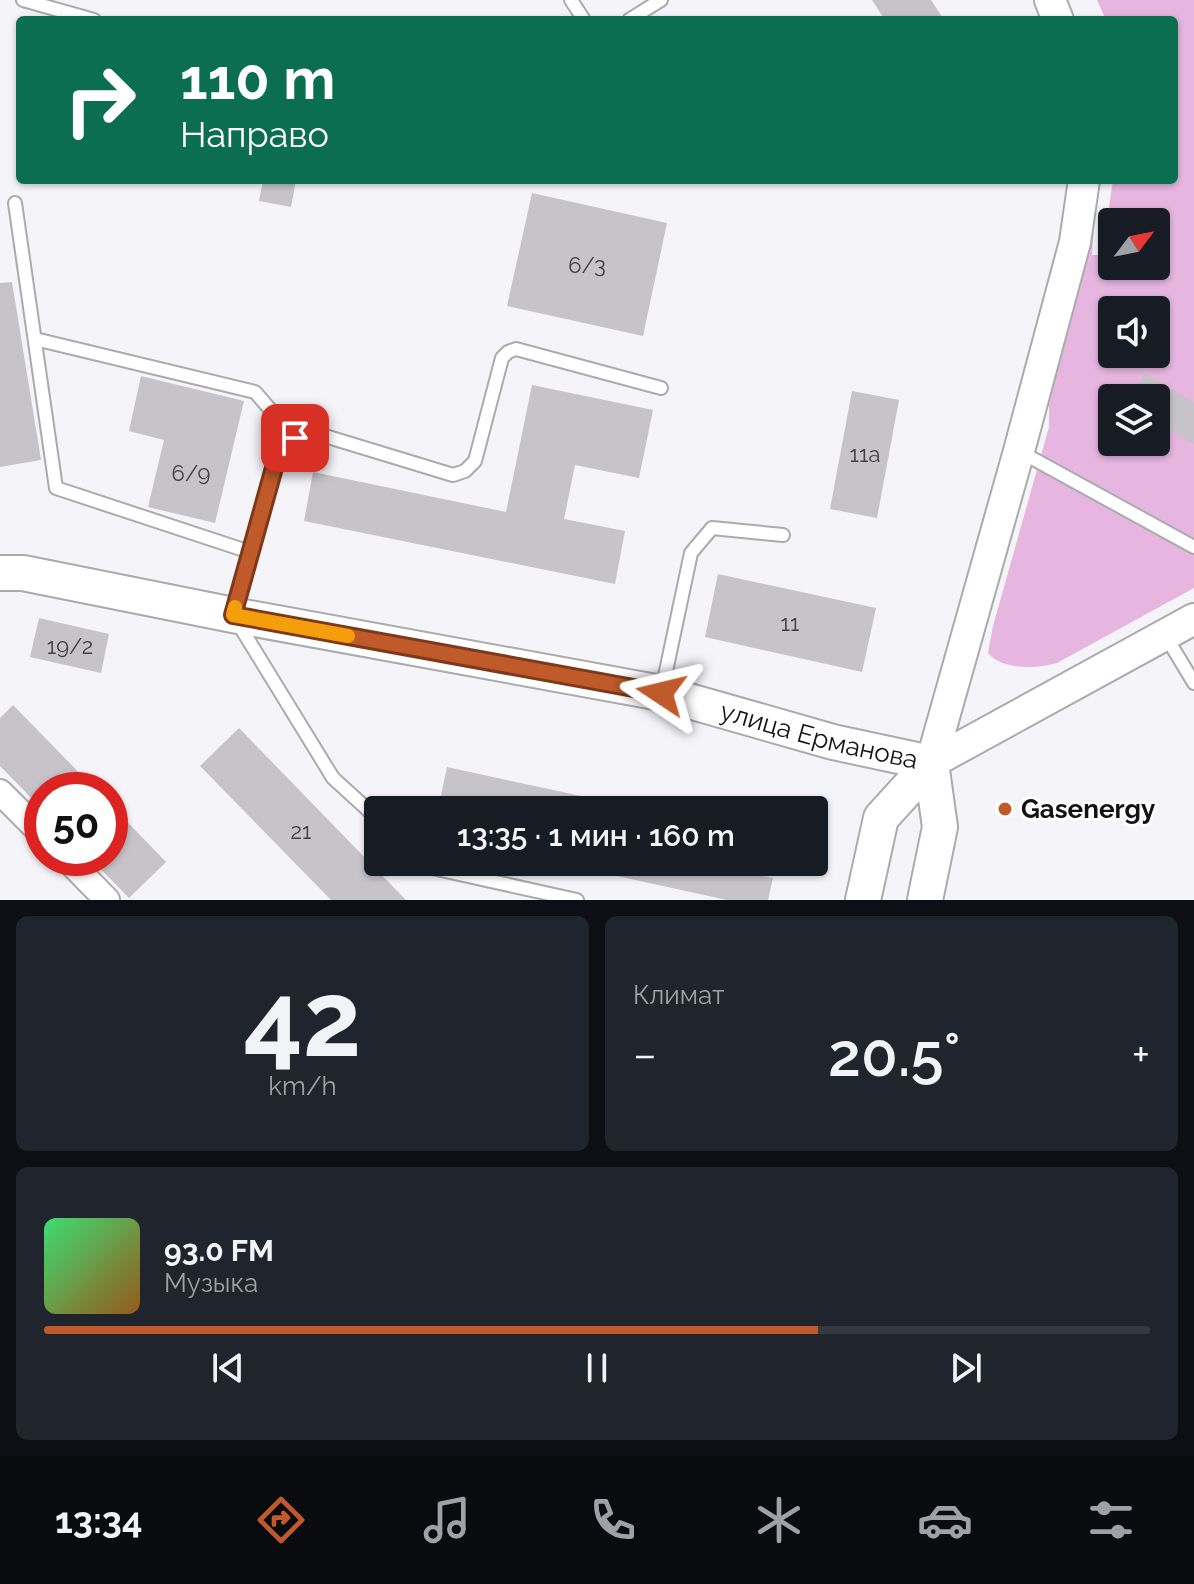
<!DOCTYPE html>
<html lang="ru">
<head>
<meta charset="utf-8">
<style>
	:root { --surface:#171b24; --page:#20242c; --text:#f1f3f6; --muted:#9ea1a6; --line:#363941; --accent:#c05a2a }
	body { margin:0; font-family:Raleway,sans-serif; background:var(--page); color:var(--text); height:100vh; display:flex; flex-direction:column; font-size:30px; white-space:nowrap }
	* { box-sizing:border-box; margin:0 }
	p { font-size:26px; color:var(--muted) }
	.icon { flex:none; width:44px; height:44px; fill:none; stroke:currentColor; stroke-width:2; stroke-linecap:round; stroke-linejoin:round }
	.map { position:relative; height:900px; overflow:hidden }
	.sheet { display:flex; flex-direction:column; gap:16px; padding:16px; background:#0d0f14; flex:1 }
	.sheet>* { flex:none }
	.guide { position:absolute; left:16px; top:16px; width:1162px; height:168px; border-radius:8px; box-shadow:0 2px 6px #0004; background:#0b6e4f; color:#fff; overflow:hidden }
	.needle { width:52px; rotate:58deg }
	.controls { position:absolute; left:1098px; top:208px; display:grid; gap:16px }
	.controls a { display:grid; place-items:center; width:72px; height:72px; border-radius:8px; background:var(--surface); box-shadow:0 2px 6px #0004; font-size:40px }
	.speed { position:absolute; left:24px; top:772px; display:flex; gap:16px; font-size:40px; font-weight:700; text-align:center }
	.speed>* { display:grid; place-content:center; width:104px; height:104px; border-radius:50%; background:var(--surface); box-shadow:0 2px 6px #0004; line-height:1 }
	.speed .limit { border:12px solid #d22; background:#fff; color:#111 }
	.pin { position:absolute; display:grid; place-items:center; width:68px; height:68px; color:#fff; margin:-34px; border-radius:16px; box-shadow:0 4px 12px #0006 }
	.me { position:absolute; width:88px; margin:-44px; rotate:280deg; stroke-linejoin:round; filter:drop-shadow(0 0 6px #0008) }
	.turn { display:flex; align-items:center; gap:28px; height:168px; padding:0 32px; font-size:36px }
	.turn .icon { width:104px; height:104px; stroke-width:2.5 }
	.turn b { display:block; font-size:56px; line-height:68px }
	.big { font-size:60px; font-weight:600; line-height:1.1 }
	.sheet .card { flex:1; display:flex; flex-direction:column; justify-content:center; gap:12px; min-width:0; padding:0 28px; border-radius:12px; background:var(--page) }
	.sheet .dial { align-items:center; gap:0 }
	.dial b { font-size:104px; line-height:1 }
	.song { display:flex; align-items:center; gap:24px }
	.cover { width:96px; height:96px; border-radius:12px; background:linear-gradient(135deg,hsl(140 70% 55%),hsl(30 70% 35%)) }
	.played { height:8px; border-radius:4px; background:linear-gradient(90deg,var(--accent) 70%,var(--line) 70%) }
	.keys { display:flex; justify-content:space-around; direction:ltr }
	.heat { display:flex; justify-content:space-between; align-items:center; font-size:44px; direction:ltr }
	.sheet .tiles { flex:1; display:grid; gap:16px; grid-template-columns:1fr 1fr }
	.card:last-child { grid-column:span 2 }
	.trip { position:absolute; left:364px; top:796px; width:464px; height:80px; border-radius:8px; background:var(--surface); box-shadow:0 2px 6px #0004; font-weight:600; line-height:80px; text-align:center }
	.menu { display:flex; height:128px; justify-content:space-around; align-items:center; background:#090b0e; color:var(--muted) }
	.menu .icon { width:56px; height:56px }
	.menu .on { color:var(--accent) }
	.menu b { font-size:36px; color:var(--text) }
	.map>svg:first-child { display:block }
	.green { fill:#e6b6e0; fill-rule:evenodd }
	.building { fill:#c6c4c8 }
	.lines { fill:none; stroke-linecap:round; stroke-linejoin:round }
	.service-casing { stroke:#aaabaf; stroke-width:16 }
	.minor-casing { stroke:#aaabaf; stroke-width:28 }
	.tertiary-casing { stroke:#aaabaf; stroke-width:34 }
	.secondary-casing { stroke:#aaabaf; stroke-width:38 }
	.service { stroke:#fff; stroke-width:12 }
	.minor { stroke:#fff; stroke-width:24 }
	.tertiary { stroke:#fff; stroke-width:30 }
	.secondary { stroke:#fff; stroke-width:34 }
	.route-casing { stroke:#7d3a1b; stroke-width:20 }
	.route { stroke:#c05a2a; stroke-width:14 }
	.slow { stroke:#f59e0b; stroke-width:14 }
	.poi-dot { fill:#c05a2a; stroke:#fff; stroke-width:3 }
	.labels { text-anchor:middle; stroke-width:6; stroke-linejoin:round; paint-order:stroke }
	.number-label { font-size:22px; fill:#403f42 }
	.street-label { font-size:26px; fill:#131315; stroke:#fff }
	.poi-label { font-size:26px; font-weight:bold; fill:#131315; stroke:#fff; text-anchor:start }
</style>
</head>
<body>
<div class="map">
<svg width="1194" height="900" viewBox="0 0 1194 900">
	<rect width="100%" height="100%" fill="#f4f4f9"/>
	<path class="green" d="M1097,0H1194V588L1057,663C1037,669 1002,670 988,653L993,626L1049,427V404L1065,338L1095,180H1101L1095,214L1092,255H1102L1113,180H1174V20H1106ZM1112,222H1156V266H1112ZM1112,310H1156V354H1112ZM1112,398H1156V442H1112Z"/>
	<g class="building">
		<polygon points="872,0 931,0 944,20 885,20"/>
		<polygon points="263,180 296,180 291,207 259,201"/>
		<polygon points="532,193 667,223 643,336 507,306"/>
		<polygon points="12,282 41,460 0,467 0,283"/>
		<polygon points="1145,373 1194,403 1194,444 1156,422 1156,398 1130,398"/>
		<polygon points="141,376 244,401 215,523 148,507 164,440 129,431"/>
		<polygon points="532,385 653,410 639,478 575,465 564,519 625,531 615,584 304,521 313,472 506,512"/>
		<polygon points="852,391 899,400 877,518 830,509"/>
		<polygon points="718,574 876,608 862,672 705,637"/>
		<polygon points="39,618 109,634 101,673 30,657"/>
		<polygon points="13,705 96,790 42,790 42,809 0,766 0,718"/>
		<polygon points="239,728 406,900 331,900 200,766"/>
		<polygon points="447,767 604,801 603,810 438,810"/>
		<polygon points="110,804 166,862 129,898 90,858 110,858"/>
		<polygon points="595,862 718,862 717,866 773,878 768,900 727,900 594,871"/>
	</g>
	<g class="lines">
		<g class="service-casing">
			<g id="service">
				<polyline points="23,0 94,20"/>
				<polyline points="571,0 584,20"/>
				<polyline points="629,20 661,0"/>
				<polyline points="15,203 56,488 250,552"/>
				<polyline points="35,339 255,392 295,438"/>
				<polyline points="1019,451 1194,547"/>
				<polyline points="1165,635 1194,683"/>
				<polyline points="662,690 691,553 712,528 783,535"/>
				<polyline points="378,819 333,778 233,615 279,450 295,438 315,433 453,475 465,471 475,461 502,358 508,352 516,349 661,388"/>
				<polyline points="425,862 432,868 577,900"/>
			</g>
		</g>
		<g class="minor-casing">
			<g id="minor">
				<polyline points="0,792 42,834"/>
				<polyline points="66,858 107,900"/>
			</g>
		</g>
		<g class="tertiary-casing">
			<g id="tertiary">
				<polyline points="1050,0 1058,20"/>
				<polyline points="931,763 1019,451 1075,242 1084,180"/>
				<polyline points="931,763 1194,619"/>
			</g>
		</g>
		<g class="secondary-casing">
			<g id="secondary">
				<path id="s1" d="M0,573H23L233,615L661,693L833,742L931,763"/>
				<polyline points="863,900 881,818 931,763"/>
				<polyline points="925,900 940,827 931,763"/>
			</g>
		</g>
		<use href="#service" class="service"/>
		<use href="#minor" class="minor"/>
		<use href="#tertiary" class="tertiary"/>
		<use href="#secondary" class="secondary"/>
	</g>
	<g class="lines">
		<g class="route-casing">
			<polyline id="route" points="295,438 279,450 233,615 661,693"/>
		</g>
		<use href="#route" class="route"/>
		<polyline class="slow" points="235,607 233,615 348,636"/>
	</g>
	<circle class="poi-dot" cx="1005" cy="809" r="8"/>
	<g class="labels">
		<g class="number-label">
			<text x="587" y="273">6/3</text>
			<text x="865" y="462">11а</text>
			<text x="191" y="481">6/9</text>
			<text x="790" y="631">11</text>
			<text x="70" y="654">19/2</text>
			<text x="301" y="839">21</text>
		</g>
		<g class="street-label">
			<text dy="9" stroke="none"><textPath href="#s1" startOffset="836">улица Ерманова</textPath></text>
		</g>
		<g class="poi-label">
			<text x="1021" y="818">Gasenergy</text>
		</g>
	</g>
</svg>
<div class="controls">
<a><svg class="needle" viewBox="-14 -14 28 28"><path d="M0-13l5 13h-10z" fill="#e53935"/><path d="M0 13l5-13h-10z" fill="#9ea1a6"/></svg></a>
<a><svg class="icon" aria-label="sound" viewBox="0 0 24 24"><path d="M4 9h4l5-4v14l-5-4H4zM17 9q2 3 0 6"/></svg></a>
<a><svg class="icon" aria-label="layers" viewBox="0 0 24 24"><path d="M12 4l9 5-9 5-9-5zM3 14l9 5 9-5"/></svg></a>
</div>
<div class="speed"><div class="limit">50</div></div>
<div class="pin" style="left:295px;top:438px;background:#d93025"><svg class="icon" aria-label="arrive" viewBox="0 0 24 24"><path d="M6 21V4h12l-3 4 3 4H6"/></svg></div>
<svg class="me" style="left:661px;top:693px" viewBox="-20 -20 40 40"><path d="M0-17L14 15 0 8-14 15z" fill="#c05a2a" stroke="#fff" stroke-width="4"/></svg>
<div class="trip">13:35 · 1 мин · 160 m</div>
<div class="guide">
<div class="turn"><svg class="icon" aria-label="right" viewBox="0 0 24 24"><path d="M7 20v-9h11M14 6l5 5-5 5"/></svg><div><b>110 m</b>Направо</div></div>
</div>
</div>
<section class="sheet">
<div class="tiles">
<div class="card dial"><b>42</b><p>km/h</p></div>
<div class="card"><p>Климат</p>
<div class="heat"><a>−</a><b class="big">20.5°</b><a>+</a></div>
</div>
<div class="card">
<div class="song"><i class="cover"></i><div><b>93.0 FM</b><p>Музыка</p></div></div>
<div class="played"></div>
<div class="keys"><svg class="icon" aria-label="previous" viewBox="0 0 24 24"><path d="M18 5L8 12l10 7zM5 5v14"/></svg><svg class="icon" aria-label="pause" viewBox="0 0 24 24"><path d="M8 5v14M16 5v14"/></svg><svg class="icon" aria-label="next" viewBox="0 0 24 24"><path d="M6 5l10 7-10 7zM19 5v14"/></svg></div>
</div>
</div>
</section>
<nav class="menu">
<b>13:34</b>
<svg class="icon on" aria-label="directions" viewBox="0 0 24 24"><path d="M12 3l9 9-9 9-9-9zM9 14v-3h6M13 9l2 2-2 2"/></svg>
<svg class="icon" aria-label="music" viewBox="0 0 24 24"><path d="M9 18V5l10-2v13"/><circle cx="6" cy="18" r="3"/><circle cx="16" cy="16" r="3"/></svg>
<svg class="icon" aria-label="phone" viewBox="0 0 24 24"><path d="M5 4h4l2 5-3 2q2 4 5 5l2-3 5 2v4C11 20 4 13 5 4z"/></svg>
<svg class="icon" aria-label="climate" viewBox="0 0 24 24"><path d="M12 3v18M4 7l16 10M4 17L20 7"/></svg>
<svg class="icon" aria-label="car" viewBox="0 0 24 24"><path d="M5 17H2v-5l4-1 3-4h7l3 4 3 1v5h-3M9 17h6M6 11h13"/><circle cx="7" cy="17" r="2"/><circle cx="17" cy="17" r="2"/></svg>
<svg class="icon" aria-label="filters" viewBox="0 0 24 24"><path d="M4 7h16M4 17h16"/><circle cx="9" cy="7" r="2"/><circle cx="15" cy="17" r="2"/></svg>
</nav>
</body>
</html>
